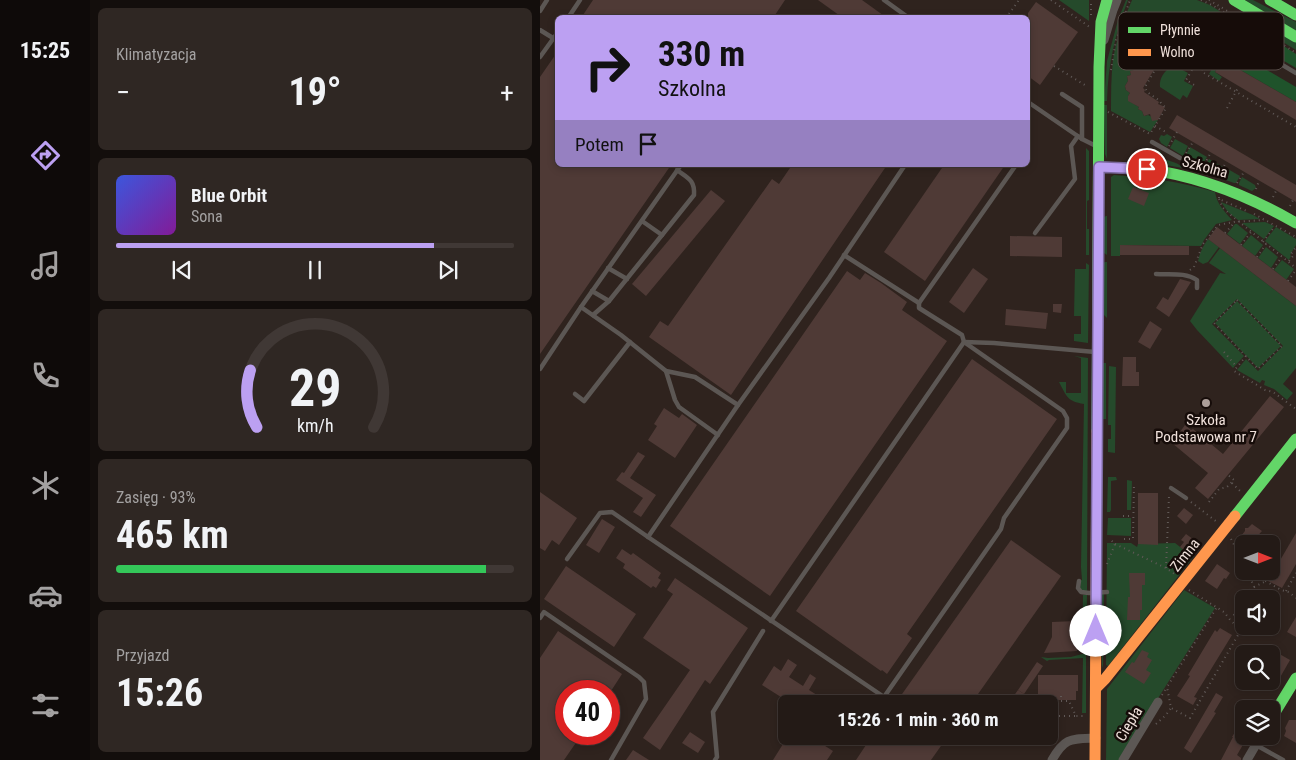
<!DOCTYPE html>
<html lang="pl">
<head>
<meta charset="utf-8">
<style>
	:root { --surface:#231a16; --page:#2f2723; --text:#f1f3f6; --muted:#a3a1a1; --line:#403835; --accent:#bca0f2 }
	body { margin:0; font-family:"Roboto Condensed",sans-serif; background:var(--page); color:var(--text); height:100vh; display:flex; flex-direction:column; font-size:19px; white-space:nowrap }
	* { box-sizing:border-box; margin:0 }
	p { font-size:16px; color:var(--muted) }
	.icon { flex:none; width:28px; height:28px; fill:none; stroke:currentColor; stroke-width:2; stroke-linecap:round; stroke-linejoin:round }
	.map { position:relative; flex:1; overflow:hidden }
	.side { display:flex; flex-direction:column; gap:8px; padding:8px; background:#130e0c; width:450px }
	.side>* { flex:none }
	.banner { position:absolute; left:15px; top:15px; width:475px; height:152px; border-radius:8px; box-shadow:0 2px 8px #0003,0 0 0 1px var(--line); background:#bca0f2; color:#111; overflow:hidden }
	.needle { width:32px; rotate:90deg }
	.tools { position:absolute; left:695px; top:535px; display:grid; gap:10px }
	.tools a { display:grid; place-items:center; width:45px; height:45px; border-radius:8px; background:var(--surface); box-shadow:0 2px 8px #0003,0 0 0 1px var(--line); font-size:25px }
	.speed { position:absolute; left:15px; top:680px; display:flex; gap:10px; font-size:25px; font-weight:700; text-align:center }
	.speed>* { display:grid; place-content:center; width:65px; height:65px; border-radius:50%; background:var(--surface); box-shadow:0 2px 8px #0003,0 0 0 1px var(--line); line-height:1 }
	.speed .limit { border:8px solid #d22; background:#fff; color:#111 }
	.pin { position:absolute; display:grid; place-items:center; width:42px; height:42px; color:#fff; margin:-21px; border:2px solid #fff; border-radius:50%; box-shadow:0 1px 5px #0007 }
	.me { position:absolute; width:55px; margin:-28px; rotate:0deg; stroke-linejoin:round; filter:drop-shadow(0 0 4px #0008) }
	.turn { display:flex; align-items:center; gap:18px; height:105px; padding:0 20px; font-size:22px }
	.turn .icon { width:65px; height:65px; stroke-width:2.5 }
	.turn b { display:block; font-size:35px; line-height:42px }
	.then { display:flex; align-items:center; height:48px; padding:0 20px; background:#0003; gap:10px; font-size:19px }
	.big { font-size:38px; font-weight:700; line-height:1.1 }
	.side .card { flex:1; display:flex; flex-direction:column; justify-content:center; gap:8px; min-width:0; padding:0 18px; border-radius:8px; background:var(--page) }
	.side .dial { align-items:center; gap:0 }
	.dial svg { height:130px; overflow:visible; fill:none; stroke:var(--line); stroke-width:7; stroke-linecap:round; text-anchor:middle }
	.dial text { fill:var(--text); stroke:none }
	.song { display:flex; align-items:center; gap:15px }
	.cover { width:60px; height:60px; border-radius:8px; background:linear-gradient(135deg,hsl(230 70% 55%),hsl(290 70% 35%)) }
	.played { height:5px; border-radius:2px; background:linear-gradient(90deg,var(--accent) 80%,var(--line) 80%) }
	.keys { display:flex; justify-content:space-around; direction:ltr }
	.heat { display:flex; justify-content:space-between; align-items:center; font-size:28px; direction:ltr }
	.charge { height:8px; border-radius:4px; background:linear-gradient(90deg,#34c759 93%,var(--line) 0) }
	.trip { position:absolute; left:238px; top:695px; width:280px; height:50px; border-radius:8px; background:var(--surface); box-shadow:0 2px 8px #0003,0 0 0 1px var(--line); font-weight:700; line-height:50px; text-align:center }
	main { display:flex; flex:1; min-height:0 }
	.tab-bar { display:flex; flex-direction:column; width:90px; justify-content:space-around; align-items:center; background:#0e0a09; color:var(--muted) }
	.tab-bar .icon { width:35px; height:35px }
	.tab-bar .selected { color:var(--accent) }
	.tab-bar b { font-size:22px; color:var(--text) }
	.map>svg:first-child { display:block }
	.green { fill:#254a2b }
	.forest { fill:#1f532b }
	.building { fill:#4f3a36 }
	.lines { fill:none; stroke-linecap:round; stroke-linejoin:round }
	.path { stroke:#615a58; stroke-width:2; stroke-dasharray:1 4; stroke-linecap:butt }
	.lane { stroke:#5c5754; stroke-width:4.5 }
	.street { stroke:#5c5754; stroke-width:9 }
	.fast { stroke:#63d668; stroke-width:11 }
	.slow { stroke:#ff974d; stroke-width:11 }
	.route-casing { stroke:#7a689d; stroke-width:12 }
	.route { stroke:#bca0f2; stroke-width:9 }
	.poi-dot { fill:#ac9e99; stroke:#160c09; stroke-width:2 }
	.labels { text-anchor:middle; stroke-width:5; stroke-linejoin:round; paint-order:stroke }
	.street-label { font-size:15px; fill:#f0e1db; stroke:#160c09 }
	.poi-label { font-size:15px; fill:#f0e1db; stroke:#160c09 }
	.key { fill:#160c09; stroke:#574c48; stroke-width:1 }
	.key-label { font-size:14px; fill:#f0e1db }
</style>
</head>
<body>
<main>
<nav class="tab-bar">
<b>15:25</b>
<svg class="icon selected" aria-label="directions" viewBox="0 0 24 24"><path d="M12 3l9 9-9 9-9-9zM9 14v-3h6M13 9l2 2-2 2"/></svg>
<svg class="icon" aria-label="music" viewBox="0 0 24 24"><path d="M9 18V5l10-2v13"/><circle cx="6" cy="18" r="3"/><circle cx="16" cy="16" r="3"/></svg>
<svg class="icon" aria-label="phone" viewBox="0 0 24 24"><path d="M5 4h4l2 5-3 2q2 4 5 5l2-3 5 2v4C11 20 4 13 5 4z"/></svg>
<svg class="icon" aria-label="climate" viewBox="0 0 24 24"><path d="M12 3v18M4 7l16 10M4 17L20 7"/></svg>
<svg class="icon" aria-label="car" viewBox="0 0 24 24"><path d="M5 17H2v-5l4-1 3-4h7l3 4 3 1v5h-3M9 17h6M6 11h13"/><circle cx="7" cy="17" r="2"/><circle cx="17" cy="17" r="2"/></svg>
<svg class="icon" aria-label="filters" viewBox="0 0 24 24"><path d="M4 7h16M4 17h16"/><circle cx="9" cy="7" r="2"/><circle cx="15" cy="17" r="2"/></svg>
</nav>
<section class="side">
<div class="card"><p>Klimatyzacja</p>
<div class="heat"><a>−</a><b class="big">19°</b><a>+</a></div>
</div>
<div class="card">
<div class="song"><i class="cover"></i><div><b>Blue Orbit</b><p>Sona</p></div></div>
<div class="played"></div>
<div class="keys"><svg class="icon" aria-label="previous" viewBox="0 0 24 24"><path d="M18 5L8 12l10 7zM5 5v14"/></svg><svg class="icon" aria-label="pause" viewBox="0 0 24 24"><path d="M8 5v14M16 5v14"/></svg><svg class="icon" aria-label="next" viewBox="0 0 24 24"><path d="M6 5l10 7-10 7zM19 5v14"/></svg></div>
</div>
<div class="card dial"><svg viewBox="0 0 100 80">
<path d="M14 69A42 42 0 1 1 86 69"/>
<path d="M14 69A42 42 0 0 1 10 34" stroke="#bca0f2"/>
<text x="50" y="56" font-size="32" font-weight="700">29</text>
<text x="50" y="72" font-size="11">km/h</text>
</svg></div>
<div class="card"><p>Zasięg · 93%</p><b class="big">465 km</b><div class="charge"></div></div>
<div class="card"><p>Przyjazd</p><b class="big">15:26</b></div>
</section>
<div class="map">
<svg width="756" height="760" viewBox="0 0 756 760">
	<rect width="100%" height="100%" fill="#2f231e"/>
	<g class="green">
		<polygon points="519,0 549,0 549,21"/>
		<path d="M586,0H588C575,35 568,63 567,101H564L567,61L578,20Z"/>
		<path d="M592,0H657L670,5L692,19L664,68H660L668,54L667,49L663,50L659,48L658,44L654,45L650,43L649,38L644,39L640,37L639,33L635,34L627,29L623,36L617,32L612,39L608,40L609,44L606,50L602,51L603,56L598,57L599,61L594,70L590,71L591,75L587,76L588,81L585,86L586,90L590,93L588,96L589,101L599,107L598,109L602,111L604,116L608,115L618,120L610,132L571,111C571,94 571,77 573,60C576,40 584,19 592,0Z"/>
		<polygon points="705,0 713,0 756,22 756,31"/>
		<polygon points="709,15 756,42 756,50 703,18"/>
		<polygon points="689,39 693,40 675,72 682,77 679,81 669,74"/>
		<path d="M631,67H637L648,73L644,81L653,86L647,98L643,95L640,100L620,87C619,79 624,71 631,67Z"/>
		<polygon points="564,105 567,105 567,159 565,154"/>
		<polygon points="627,134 632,137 627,147 621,143 619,139 621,135 624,136"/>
		<polygon points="635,139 648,146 643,156 630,148"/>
		<polygon points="650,147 667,157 658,172 647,169 642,162"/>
		<polygon points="546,148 549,151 549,200 547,201 547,229 549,229 549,255 546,255"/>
		<path d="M616,150L621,152L620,157C628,162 637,161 643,168L619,164L613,161V155Z"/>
		<polygon points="669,159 683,167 678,177 662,173 662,171"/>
		<polygon points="686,168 700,176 696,183 694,183 680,178 685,168"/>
		<path d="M574,175C608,177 642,182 675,192C677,204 684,211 692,220L676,224L664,240L661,246L581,245L580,256H571V177Z"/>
		<polygon points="702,177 715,185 716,188 712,191 699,185 699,183"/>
		<polygon points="681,202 713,215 720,219 698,220 688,212"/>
		<polygon points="566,216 567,216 567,255 564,253 564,217"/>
		<polygon points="725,222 734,226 724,239 702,223"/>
		<polygon points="695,224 697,224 708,233 700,244 687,234"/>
		<polygon points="736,227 756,239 756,245 750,255 751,256 749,260 725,241"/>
		<polygon points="711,235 723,245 715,256 702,246"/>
		<path d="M668,239L679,247L668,262L663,264L658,261C660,252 663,246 668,239Z"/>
		<polygon points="726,247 738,257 731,268 718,258"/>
		<polygon points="680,248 756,306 756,368 743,384 753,393 747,400 734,389 724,385 725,381 722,380 720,383 697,370 706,359 718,371 743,346 697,299 672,324 704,356 693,368 657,330 650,321 680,273 686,274 669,263"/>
		<polygon points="742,260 754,269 746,280 734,270"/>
		<polygon points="565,262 567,262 567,318 563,314 563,263"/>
		<polygon points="546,263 549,265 548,343 534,341 534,334 541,334 541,316 534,316 535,269 546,269"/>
		<polygon points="697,301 741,346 718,368 675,323"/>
		<path d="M534,356L548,358L547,591H544L540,589L541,580H542L541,567L544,404C527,401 527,397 519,382H526V393H541V358Z"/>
		<polygon points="563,363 566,363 566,419 562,419"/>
		<polygon points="569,366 576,367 575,453 568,452 568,439 571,439 571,425 568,425"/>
		<polygon points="568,477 576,477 577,480 571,481 571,510 570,512 567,512"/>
		<polygon points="587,480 592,481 591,510 587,510"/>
		<polygon points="568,518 591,518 591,536 567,535"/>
		<polygon points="567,543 591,543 597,547 598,544 635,543 648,553 649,552 654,556 568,666 566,665"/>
		<polygon points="644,590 675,608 579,760 566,760 567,689"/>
		<polygon points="562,594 564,594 563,668 562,665"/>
		<polygon points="543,595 547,595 546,648 542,650"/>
		<polygon points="546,653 546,713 542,713 543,658 509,660 507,661 501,657 508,658 531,657"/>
	</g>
	<g class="forest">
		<polygon points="699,24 705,26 730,41 739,43 756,54 756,68 701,36 698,31"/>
		<polygon points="689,48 756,87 756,102 683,60"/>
	</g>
	<g class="building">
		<polygon points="53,0 245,0 233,18 41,18"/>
		<polygon points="278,0 322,0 347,18 303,18"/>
		<polygon points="496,2 538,32 500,85 488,76 488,13"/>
		<polygon points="627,29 635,34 639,33 641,40 649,38 650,46 658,44 660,51 672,48 660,68 627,49 626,51 625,51 603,88 605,90 604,92 619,102 618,104 625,107 618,120 612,121 610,114 604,116 602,111 598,109 599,107 588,101 588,96 590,93 586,90 585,86 588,81 587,76 591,75 590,71 594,70 599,61 598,57 603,56 601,51 612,49 608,40 612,39 617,32 623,36"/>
		<polygon points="18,51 18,165 131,165 0,354 0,77"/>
		<polygon points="683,60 756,102 756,120 675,72"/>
		<polygon points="637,115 756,185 756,202 629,128"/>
		<polygon points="252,165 347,165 191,395 109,337 120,321 128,326 232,179 239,184"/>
		<polygon points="404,165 465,165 385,281 344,252"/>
		<polygon points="593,187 609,193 604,206 588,199"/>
		<polygon points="171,190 185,201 106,296 92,284"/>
		<polygon points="677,227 756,287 756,306 668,239"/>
		<polygon points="470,236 522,237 522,257 470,256"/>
		<polygon points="580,245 649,246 649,255 580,255"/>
		<polygon points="433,268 448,279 424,313 409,302"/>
		<polygon points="307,271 320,280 325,273 341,283 367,302 362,310 407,341 230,596 130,526"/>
		<polygon points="640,279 651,282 629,317 616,308 623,297 628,300"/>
		<polygon points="513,304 522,304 521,313 513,312"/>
		<polygon points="466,309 508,313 506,329 465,325"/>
		<polygon points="610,321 622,329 610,349 598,342"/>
		<polygon points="583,357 596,357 596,372 599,372 599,386 582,386"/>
		<polygon points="432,359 517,419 367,634 372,638 347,674 342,670 341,671 256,611"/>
		<polygon points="730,396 744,407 668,499 655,488 668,473 632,443 645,425 651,430 653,429 683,454"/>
		<polygon points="124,408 139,418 142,414 157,425 135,458 108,440 117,426 114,424"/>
		<polygon points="98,452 105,456 90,478 116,495 101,517 93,512 103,498 76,480 82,472 84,473"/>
		<polygon points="0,492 37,518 19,545 12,540 5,551 0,548"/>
		<polygon points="598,493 618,493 618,545 598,544"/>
		<polygon points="644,508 653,515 646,524 637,516"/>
		<polygon points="62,519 75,527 59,553 46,545"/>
		<polygon points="712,524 722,531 710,544 701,536 705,531 705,528 708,528"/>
		<polygon points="756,533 756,564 742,588 728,581"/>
		<polygon points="646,534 657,542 648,554 640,547 644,542 641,540"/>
		<polygon points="471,540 521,576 431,704 355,704"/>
		<polygon points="82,549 91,555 93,553 121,573 118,578 121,580 116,588 113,586 111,588 83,568 85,564 76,558"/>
		<polygon points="677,564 690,573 686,579 684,578 677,589 665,581"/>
		<polygon points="26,566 96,614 74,647 4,599"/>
		<polygon points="589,573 605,573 605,585 602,585 602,610 600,610 600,620 587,620 588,597 590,597"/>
		<polygon points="135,578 208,628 170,684 165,680 120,750 103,738 150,670 103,638 133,594 127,590"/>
		<polygon points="756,617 756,637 747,632"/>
		<polygon points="536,621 537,651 504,653 512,637 512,622"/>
		<polygon points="680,628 692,635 654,697 657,698 653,705 637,696 650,676 648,675 675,630 677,632"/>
		<polygon points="18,631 82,674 71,691 26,691 26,734 42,734 24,760 0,760 0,658"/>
		<polygon points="602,650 609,653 607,657 612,660 606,670 611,673 604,684 585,672 592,662 594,663"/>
		<polygon points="736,652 750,660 738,681 731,677 731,659"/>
		<polygon points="248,659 257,665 249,677 263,686 270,674 276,678 269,690 291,704 252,704 222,685 234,666 241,671"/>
		<polygon points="497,662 503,666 484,694 478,690"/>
		<polygon points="498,675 538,675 538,691 536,691 536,700 514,700 514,704 498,704"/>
		<polygon points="478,690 484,694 477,704 468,704"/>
		<polygon points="676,693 683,697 674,712 676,713 651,753 644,748"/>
		<polygon points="715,699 729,707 728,709 709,709"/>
		<polygon points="704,717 704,736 708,736 697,755 701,758 701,760 681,760 693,737 692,737"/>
		<polygon points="749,720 756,720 756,743 744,736 746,731 745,728"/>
		<polygon points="150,732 165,742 158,753 142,743"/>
		<polygon points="248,736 266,736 281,746 282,744 293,751 287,760 233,760"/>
		<polygon points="332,736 408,736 391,760 316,760"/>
		<polygon points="93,750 109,760 86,760"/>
	</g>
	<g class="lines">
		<g class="path">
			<polyline points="511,0 551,28"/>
			<polyline points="661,0 672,5 731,40 739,42"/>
			<polyline points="669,0 694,15"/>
			<polyline points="551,15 551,0"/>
			<polyline points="466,18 479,0"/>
			<polyline points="702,19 756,53"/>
			<polyline points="514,66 548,87"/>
			<polyline points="571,70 576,40 590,0"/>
			<polyline points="652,70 646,80 656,86"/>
			<polyline points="664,73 756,127"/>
			<polyline points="687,108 699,86"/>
			<polyline points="568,112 610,134 626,108 621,103 620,101 607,92 605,87 625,53 630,51 665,71"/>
			<polyline points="615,126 626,132"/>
			<polyline points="629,146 637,132"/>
			<polyline points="646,153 653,142"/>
			<polyline points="662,169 671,152"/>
			<polyline points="680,175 686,162"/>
			<polyline points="697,183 704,172"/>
			<polyline points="716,189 719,181"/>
			<polyline points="679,197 679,199 709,212"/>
			<polyline points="733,197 736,191"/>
			<polyline points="679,199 683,208 692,216 756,268"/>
			<polyline points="750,206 753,200"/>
			<polyline points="714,214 756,237"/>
			<polyline points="685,233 695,222"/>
			<polyline points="723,242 735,226"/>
			<polyline points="701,245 711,232"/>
			<polyline points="717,257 726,244"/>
			<polyline points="749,261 753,256 751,254 756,247"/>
			<polyline points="733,269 742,257"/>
			<polyline points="650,270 654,267 663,244 678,225 694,222 724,220"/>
			<polyline points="748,281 756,270"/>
			<polygon points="697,300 742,346 718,369 674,323"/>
			<polyline points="684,352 697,367"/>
			<polyline points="706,356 694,371 725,390 733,392 756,409"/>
			<polyline points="692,483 701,492"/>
			<polyline points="651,502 677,522"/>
			<polyline points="669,502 679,489 687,487 694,480 688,475"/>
			<polyline points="583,516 593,516"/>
			<polyline points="584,539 593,539 594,483"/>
			<polyline points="691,539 704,563"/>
			<polyline points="575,544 626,568 636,575"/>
			<polyline points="567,564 575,544 570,539"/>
			<polyline points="626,568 629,496"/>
			<polyline points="708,571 741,590 749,592 756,598"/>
			<polyline points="714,587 726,581"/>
			<polyline points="649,590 684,612 691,621 697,626 698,635 650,718 631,708 627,687 677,607"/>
			<polyline points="746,591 756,573"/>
			<polyline points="705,599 710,590 714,587 708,572"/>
			<polyline points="696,625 694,615 704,600"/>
			<polyline points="622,695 627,687"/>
			<polyline points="521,696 521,701 529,701 536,716 544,716"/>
			<polyline points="514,716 536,716"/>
			<polyline points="616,724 626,715 631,708"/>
			<polyline points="731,735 735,728"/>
		</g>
		<g class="lane">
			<polyline points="344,0 369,18"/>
			<polyline points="0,11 7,0"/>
			<polyline points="28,18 40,0"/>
			<polyline points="0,30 13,38"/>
			<polyline points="688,33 756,73"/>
			<polyline points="0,57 18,32"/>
			<polyline points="522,94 542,107 542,139"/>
			<polyline points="488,102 542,139 558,147"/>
			<polyline points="612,142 640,158"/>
			<polyline points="365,165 289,278 198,405 108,537 344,697 461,529 464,518 527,428 527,418 523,411 424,342 422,335 379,308 379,303 476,165"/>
			<path d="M102,221L122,235L154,195C155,180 148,178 137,170"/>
			<polyline points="495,233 535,179 531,146 538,136"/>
			<polyline points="304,255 379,303"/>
			<polyline points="68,268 87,279"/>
			<path d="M616,274C630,275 645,272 657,280V288"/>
			<polyline points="52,291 69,301"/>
			<polyline points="41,307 81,335 126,371 155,377 198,405"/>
			<polyline points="53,315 69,301 122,235"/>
			<polyline points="424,342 454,343 555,352"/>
			<polyline points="0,369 41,307 141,165"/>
			<polyline points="126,371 135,400 139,407 178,435"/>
			<polyline points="35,394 44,401 90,342"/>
			<polyline points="631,488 646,498"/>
			<polyline points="27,559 60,513 72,512 108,537"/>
			<polyline points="539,581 538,588 541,592 549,593 567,592"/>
			<polyline points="0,618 4,612 99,677 104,682 106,699 71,760"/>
			<polyline points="231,621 424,342"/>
			<polyline points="716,745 743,760"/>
			<polyline points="175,760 177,757 173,712 223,631"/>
		</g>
		<g class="street">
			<polyline points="564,40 573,10 577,0"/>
			<path d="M512,760C525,737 531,739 556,738"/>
			<polyline points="583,760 618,702"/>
			<polyline points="707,760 721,736"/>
		</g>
		<g class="fast">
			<polyline points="694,0 756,37"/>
			<polyline points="730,0 756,15"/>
			<path d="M559,167C574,168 590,167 605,169C660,176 709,196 756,223"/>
			<polyline points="557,431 559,67 561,22 567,0"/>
			<polyline points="695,516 756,439"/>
			<polyline points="731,719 756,678"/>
		</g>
		<g class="slow">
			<polyline points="556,688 565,679 695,516"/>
			<polyline points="555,760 557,431"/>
		</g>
	</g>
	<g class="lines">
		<g class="route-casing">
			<polyline id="route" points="556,631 559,167 607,169"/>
		</g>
		<use href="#route" class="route"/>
	</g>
	<circle class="poi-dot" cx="666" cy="403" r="5"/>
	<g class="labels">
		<g class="street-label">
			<text transform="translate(665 167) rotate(15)" y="5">Szkolna</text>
			<text transform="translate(645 555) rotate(-52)" y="5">Zimna</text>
			<text transform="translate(589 724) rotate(-59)" y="5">Ciepła</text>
		</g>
		<g class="poi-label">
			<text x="666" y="425">Szkoła<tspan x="666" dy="17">Podstawowa nr 7</tspan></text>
		</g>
	</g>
	<rect x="578" y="12" width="166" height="58" rx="8" class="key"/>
	<rect x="588" y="27" width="23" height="6" fill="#63d668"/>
	<rect x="588" y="49" width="23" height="7" fill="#ff974d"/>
	<g class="key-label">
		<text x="620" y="35">Płynnie</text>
		<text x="620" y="57">Wolno</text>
	</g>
</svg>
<div class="tools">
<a><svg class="needle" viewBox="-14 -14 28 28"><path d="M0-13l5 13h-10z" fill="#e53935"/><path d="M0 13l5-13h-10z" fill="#a3a1a1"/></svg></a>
<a><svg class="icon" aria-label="sound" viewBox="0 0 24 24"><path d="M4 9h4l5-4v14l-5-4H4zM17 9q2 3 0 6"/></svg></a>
<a><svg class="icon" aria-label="search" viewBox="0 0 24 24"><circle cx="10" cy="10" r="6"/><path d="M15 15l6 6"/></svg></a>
<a><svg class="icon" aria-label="layers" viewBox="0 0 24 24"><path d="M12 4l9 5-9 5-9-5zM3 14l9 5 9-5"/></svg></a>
</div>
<div class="speed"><div class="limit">40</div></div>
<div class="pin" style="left:607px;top:169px;background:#d93025"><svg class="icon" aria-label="arrive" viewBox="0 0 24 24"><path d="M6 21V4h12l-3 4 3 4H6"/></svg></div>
<svg class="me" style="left:556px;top:631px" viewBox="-20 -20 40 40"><circle r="19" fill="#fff"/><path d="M0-13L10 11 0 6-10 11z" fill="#bca0f2"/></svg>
<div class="trip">15:26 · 1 min · 360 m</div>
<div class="banner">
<div class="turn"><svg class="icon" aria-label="right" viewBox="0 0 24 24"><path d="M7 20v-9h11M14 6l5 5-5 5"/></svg><div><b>330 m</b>Szkolna</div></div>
<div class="then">Potem<svg class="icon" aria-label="arrive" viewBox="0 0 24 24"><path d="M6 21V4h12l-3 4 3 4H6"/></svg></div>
</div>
</div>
</main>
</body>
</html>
